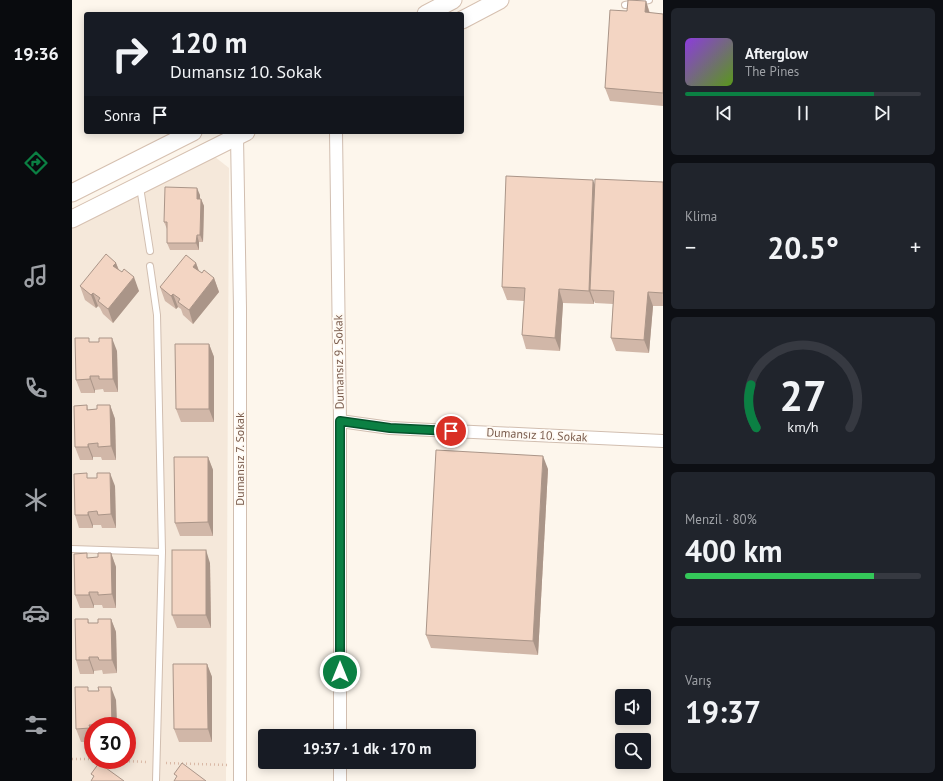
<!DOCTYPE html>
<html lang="tr">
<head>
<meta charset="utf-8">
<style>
	:root { --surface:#171b24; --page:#20242c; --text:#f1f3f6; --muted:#9ea1a6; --line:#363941; --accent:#0b8043 }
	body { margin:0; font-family:"PT Sans",sans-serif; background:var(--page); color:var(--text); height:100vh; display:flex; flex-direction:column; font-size:15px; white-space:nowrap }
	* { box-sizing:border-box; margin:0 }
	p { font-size:13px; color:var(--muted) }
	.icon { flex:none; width:22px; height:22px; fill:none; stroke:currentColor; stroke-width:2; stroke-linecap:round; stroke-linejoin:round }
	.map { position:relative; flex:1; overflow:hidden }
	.details { display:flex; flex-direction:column; gap:8px; padding:8px; background:#0d0f14; width:280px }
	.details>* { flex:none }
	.banner { position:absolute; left:12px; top:12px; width:380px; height:122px; border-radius:4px; box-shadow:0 2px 10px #0003; background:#171b24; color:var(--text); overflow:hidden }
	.tools { position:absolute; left:543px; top:689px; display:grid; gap:8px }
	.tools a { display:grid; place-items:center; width:36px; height:36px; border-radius:4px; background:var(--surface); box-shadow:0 2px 10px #0003; font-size:20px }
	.speed { position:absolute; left:12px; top:717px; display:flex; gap:8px; font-size:20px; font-weight:700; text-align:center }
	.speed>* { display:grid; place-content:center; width:52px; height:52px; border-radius:50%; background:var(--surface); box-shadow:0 2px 10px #0003; line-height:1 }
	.speed .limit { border:6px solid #d22; background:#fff; color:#111 }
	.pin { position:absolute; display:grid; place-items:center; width:34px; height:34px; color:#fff; margin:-17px; border:2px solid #fff; border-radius:50%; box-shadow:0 1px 4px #0007 }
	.me { position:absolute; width:44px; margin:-22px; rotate:0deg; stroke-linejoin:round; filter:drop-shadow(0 0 3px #0008) }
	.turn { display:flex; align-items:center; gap:14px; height:84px; padding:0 20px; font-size:18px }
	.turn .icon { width:52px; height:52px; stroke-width:2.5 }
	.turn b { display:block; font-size:28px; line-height:34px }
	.then { display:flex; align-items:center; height:38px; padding:0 20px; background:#0003; gap:8px; font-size:15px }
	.big { font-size:30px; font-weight:800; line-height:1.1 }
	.details .card { flex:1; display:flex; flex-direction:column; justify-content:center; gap:6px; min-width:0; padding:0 14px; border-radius:6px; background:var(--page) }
	.details .dial { align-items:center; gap:0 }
	.dial svg { height:104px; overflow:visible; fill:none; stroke:var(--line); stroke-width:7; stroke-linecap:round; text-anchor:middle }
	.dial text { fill:var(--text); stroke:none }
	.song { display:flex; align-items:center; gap:12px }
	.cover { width:48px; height:48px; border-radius:6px; background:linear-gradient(135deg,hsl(270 70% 55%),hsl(90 70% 35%)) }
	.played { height:4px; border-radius:2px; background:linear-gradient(90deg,var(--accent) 80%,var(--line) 80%) }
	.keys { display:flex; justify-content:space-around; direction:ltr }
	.heat { display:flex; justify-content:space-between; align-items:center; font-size:22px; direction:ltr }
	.charge { height:6px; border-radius:3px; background:linear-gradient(90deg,#34c759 80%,var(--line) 0) }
	.trip { position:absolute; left:186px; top:729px; width:218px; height:40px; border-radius:4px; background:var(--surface); box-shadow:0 2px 10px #0003; font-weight:800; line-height:40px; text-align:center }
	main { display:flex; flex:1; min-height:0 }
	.menu { display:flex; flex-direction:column; width:72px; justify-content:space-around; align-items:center; background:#090b0e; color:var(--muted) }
	.menu .icon { width:28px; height:28px }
	.menu .current { color:var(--accent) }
	.menu b { font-size:18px; color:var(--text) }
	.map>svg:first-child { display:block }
	.residential { fill:#f5e8da; fill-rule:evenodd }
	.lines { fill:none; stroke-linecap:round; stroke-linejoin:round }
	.lane-casing { stroke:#d1beb0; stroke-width:8 }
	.street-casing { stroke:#d1beb0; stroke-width:14 }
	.secondary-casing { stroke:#d6c0b0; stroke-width:19 }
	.path { stroke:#d9b8a5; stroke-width:2.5; stroke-dasharray:1 3; stroke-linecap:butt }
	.lane { stroke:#fff; stroke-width:6 }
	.street { stroke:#fff; stroke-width:12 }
	.secondary { stroke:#fff; stroke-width:17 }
	.wall { fill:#d1b7a8 }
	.shaded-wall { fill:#aa9588 }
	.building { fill:#f3d5c3; stroke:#aa9588 }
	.route-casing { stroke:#07532c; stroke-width:10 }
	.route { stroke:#0b8043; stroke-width:7 }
	.labels { text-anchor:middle; stroke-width:3.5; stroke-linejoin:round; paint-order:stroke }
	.street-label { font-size:12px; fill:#7a5c4d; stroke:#fffaf3 }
</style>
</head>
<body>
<main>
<nav class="menu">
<b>19:36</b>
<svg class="icon current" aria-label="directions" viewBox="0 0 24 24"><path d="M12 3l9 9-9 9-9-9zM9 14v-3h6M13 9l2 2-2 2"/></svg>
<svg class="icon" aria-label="music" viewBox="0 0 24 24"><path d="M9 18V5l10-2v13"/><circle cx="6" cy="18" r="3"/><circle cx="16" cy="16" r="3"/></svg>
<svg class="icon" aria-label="phone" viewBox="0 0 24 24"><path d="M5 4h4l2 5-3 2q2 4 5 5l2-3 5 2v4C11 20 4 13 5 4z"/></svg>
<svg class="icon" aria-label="climate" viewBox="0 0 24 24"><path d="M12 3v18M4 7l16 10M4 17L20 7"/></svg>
<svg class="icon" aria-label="car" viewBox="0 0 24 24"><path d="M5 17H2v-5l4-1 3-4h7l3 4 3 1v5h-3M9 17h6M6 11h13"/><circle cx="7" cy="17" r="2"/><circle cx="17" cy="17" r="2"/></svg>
<svg class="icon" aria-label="filters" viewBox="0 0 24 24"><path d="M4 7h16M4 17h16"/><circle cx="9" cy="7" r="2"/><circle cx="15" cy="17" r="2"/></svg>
</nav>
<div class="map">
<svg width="591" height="781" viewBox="0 0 591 781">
	<rect width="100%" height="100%" fill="#fdf6ec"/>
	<path class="residential" d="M143,157L157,168L154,781H0V227ZM21,726H55V760H21Z"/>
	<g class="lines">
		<g class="lane-casing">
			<g id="lane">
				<polyline points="553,5 577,0"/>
				<polyline points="68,187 78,251"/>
				<polyline points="78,266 85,315 90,552 84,781"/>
				<polyline points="0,549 90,552"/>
			</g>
		</g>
		<g class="street-casing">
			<g id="street">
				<polyline points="264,132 268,421 268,736"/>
				<polyline points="165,137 168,308 168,781"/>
				<polyline points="268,421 318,428 591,441"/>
				<polyline points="268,762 268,781"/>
			</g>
		</g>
		<g class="secondary-casing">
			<g id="secondary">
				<polyline points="354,14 381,0"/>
				<polyline points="390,20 428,0"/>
				<polyline points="0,193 121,132"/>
				<polyline points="0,219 174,132"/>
			</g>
		</g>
		<g class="path">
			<polyline points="0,759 21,759"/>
			<polyline points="33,760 75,762"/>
			<polyline points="94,763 157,765"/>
		</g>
		<use href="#lane" class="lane"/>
		<use href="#street" class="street"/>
		<use href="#secondary" class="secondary"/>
	</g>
	<g class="wall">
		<polygon points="574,1 578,13 591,14 591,106 538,101 533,88 555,11"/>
		<polygon points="591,182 591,306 581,306 577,353 544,351 539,338 541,304 523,303 522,301 522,304 491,303 488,351 454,349 450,335 452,301 435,300 430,287 523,184"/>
		<polygon points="128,195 128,199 129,199 132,206 131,242 127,242 127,250 98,250 95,243 95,229 92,222"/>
		<polygon points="44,263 47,270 67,291 41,323 31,314 28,308 26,306 24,308 13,300 8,286"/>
		<polygon points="124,263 127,271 130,273 142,278 147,292 121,324 111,315 109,309 106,307 104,309 93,301 88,287"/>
		<polygon points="18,342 45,351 46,392 32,392 31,389 23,390 23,393 9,393 4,380"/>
		<polygon points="137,344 142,357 142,422 109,422 104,409"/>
		<polygon points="15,405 16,410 25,409 38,405 43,419 44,460 30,460 29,457 21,457 21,460 8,460 3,447"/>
		<polygon points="136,457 141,470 141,536 108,536 103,523"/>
		<polygon points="476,469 466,655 359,648 354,635"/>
		<polygon points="43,486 44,528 30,528 29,525 21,525 21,528 7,528 3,515"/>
		<polygon points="39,553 44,567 44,608 31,608 30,605 22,605 22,608 8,608 3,595 17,558 26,557"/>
		<polygon points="138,563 139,628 105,628 100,615"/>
		<polygon points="16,619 17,623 26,623 39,619 44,632 45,673 31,674 30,670 22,671 22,674 8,674 4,660"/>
		<polygon points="135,664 140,677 140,742 107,742 102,729"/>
		<polygon points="18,691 44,700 45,726 21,726 21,742 9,742 4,729"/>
	</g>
	<g class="shaded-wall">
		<polygon points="574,1 578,15 573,12"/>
		<polygon points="521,180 526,193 518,290 522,301 522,304 517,291"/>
		<polygon points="125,188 128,195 128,206 125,199"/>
		<polygon points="129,199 132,206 131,242 128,235"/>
		<polygon points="125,235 127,242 127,250 124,243"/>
		<polygon points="44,263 49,276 41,266"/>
		<polygon points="124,263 129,277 121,267"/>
		<polygon points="62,277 67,291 41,323 36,309"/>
		<polygon points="142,278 147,292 121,324 117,310"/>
		<polygon points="487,289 491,303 488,351 483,338"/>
		<polygon points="576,292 581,306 577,353 572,340"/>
		<polygon points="21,293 26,306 24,308 19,295"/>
		<polygon points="101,294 106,307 104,309 99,296"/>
		<polygon points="40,338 45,351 46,392 41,379"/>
		<polygon points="137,344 142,357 142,422 137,409"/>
		<polygon points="18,376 23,390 23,393 18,379"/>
		<polygon points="38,405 43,419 44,460 39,446"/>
		<polygon points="16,444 21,457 21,460 16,447"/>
		<polygon points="471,456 476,469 466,655 461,641"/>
		<polygon points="136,457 141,470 141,536 136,522"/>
		<polygon points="38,473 43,486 44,528 39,514"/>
		<polygon points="16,512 21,525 21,528 16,515"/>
		<polygon points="134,550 138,563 139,628 134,615"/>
		<polygon points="39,553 44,567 44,608 40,594"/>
		<polygon points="17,592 22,605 22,608 17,595"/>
		<polygon points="39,619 44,632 45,673 40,660"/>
		<polygon points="17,657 22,671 22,674 17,660"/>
		<polygon points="135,664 140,677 140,742 136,729"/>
		<polygon points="39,687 44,700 45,726 40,726"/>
		<polygon points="17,725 21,735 21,738 18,728"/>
	</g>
	<g class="building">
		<polygon points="556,0 574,1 573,12 591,14 591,93 533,88 538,10 555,11"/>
		<polygon points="434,176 521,180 517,291 487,289 483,338 450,335 453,288 430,287"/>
		<polygon points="523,179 591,182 591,293 576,292 572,340 539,338 542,291 518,290"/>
		<polygon points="93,187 125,188 125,199 129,199 128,235 125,235 124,243 95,243 95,222 92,222"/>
		<polygon points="34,254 44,263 41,266 50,272 52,269 62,277 36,309 26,301 28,298 21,293 19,295 8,286"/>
		<polygon points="114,255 124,263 121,267 130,273 132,270 142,278 117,310 106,302 108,299 101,294 99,296 88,287"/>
		<polygon points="3,338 17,338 17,342 27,342 27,338 40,338 41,379 27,379 27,376 18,376 18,379 4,380"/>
		<polygon points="103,344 137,344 137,409 104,409"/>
		<polygon points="15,405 15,410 25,409 25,405 38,405 39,446 26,447 26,443 16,444 16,447 3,447 2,406"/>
		<polygon points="364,450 471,456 461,641 354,635"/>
		<polygon points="102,457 136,457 136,522 103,523"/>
		<polygon points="15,473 15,478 25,478 25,473 38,473 39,514 26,515 25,511 16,512 16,515 3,515 2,474"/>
		<rect x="100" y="550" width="34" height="65"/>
		<polygon points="15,553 15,558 26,557 26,553 39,553 40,594 26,595 26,592 17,592 17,595 3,595 2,554"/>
		<polygon points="3,619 16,619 16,623 26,623 26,619 39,619 40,660 27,660 26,657 17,657 17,660 4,660"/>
		<polygon points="101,664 135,664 136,729 102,729"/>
		<polygon points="3,687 16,687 16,691 27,691 26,687 39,687 40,726 27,726 27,725 17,725 18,728 4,729"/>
		<polygon points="27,763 52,781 19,781 22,776 19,774"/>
		<polygon points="110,763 134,781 102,781 105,776 102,774"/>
	</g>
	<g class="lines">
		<g class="route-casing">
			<polyline id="route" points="268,672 268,421 318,428 379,431"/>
		</g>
		<use href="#route" class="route"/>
	</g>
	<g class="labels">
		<g class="street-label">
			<text transform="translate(267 362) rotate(-91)" y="4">Dumansız 9. Sokak</text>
			<text transform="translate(465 435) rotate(3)" y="4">Dumansız 10. Sokak</text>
			<text transform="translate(168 459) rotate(-90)" y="4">Dumansız 7. Sokak</text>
		</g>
	</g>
</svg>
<div class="tools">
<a><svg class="icon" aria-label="sound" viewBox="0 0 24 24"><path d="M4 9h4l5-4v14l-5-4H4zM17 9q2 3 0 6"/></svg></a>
<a><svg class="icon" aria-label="search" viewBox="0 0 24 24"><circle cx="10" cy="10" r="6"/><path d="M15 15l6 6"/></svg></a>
</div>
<div class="speed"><div class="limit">30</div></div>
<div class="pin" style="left:379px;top:431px;background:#d93025"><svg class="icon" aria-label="arrive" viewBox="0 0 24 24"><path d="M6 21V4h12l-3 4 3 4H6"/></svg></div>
<svg class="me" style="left:268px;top:672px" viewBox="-20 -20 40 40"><circle r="17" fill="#0b8043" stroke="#fff" stroke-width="3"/><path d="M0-11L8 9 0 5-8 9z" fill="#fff"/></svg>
<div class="trip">19:37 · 1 dk · 170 m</div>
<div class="banner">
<div class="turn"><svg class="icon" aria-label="right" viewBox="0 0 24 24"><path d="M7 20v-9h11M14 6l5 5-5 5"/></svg><div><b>120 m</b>Dumansız 10. Sokak</div></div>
<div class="then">Sonra<svg class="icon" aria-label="arrive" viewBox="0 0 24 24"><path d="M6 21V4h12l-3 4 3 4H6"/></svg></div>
</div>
</div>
<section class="details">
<div class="card">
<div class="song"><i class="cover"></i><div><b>Afterglow</b><p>The Pines</p></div></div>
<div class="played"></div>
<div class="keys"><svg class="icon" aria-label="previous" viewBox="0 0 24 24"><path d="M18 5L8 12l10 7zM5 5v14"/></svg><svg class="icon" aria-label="pause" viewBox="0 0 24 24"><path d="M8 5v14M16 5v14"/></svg><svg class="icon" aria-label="next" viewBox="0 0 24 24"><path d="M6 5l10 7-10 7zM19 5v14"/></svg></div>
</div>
<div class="card"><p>Klima</p>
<div class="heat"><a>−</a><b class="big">20.5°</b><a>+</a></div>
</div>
<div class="card dial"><svg viewBox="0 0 100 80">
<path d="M14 69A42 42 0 1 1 86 69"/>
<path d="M14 69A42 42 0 0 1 10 36" stroke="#0b8043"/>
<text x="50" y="56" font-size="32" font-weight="700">27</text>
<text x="50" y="72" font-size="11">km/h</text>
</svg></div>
<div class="card"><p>Menzil · 80%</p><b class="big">400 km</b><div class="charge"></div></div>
<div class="card"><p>Varış</p><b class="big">19:37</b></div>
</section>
</main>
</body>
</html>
